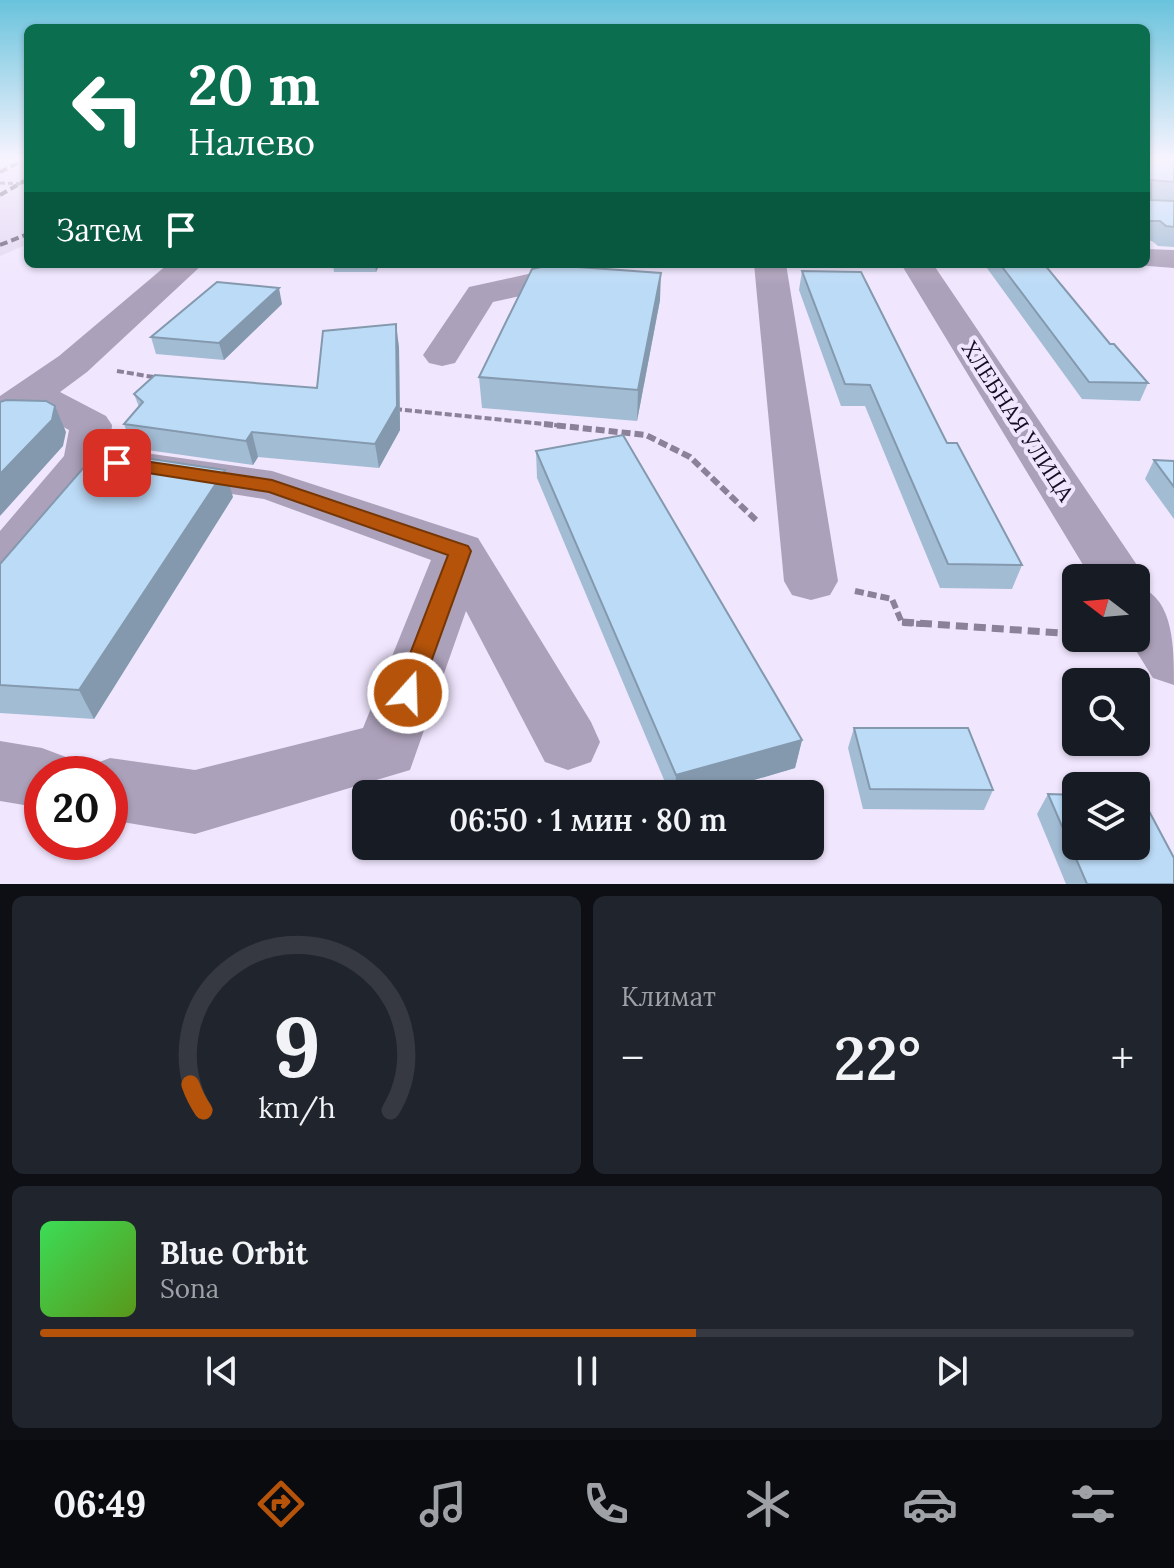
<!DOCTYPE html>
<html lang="ru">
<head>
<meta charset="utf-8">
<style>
	:root { --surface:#171b24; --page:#20242c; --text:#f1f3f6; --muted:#9ea1a6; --line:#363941; --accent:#b45309 }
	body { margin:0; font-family:Lora,serif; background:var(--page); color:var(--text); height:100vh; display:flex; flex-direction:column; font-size:30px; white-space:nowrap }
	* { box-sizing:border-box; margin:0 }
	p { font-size:26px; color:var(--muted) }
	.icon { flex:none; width:44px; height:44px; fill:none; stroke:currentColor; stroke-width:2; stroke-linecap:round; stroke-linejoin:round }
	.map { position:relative; height:884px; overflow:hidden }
	.details { display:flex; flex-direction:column; gap:12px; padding:12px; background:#0d0f14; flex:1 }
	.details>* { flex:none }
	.banner { position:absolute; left:24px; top:24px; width:1126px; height:244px; border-radius:12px; box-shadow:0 2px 6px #0004; background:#0b6e4f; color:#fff; overflow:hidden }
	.needle { width:52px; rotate:286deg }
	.fabs { position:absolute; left:1062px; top:564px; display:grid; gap:16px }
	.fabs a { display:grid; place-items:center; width:88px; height:88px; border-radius:12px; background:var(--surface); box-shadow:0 2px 6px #0004; font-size:40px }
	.speed { position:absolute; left:24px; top:756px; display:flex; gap:16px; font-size:40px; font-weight:700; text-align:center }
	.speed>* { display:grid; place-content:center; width:104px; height:104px; border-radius:50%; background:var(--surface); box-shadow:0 2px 6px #0004; line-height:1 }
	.speed .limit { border:12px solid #d22; background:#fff; color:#111 }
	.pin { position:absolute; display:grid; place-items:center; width:68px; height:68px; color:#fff; margin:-34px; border-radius:16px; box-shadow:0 4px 12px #0006 }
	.me { position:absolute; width:88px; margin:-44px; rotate:20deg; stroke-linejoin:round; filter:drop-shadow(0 0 6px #0008) }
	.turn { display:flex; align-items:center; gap:28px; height:168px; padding:0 32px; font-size:36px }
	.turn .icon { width:104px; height:104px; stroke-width:2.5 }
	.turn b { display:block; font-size:56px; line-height:68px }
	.then { display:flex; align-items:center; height:76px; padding:0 32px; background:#0003; gap:16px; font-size:30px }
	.big { font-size:60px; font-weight:600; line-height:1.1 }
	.details .widget { flex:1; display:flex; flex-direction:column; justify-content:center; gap:12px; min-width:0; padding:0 28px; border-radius:12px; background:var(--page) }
	.details .dial { align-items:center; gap:0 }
	.dial svg { height:208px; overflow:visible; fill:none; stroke:var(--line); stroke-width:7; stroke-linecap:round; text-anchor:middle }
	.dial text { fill:var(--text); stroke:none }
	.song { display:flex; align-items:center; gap:24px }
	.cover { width:96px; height:96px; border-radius:12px; background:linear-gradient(135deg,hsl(130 70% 55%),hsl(90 70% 35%)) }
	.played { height:8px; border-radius:4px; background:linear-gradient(90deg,var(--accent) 60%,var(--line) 60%) }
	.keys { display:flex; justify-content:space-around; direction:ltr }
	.heat { display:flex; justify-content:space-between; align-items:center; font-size:44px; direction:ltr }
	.details .tiles { flex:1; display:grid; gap:12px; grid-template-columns:1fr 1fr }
	.widget:last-child { grid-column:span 2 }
	.trip { position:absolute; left:352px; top:780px; width:472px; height:80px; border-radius:12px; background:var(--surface); box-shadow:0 2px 6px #0004; font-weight:600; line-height:80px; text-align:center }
	.tab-bar { display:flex; height:128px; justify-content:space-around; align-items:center; background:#090b0e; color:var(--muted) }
	.tab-bar .icon { width:56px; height:56px }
	.tab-bar .active { color:var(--accent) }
	.tab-bar b { font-size:36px; color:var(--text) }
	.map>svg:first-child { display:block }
	.built { fill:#e3d7f2 }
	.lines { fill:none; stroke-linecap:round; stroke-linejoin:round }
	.path-far2 { stroke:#8b8198; stroke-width:4; stroke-dasharray:7 3; stroke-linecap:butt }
	.path-far1 { stroke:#8b8198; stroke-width:6; stroke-dasharray:9 4; stroke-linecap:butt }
	.path { stroke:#8b8198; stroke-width:7; stroke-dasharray:12 6; stroke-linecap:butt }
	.minor { fill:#aca1ba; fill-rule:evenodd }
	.rail { stroke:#645a70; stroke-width:4; stroke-dasharray:8 4; stroke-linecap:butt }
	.path-bridge { stroke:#8b8198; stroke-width:3; stroke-dasharray:5 3; stroke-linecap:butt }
	.wall { fill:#a2bcd4 }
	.shaded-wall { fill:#8499ad }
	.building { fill:#bcdbf7; stroke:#8499ad; stroke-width:2 }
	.route { fill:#b45309; stroke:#753606; stroke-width:2 }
	.labels { text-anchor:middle; stroke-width:8; stroke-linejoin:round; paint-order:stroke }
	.street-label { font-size:22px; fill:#160c21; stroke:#f0e6fe }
</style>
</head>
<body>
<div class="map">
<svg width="1174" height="884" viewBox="0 0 1174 884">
	<rect width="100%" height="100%" fill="#f0e6fe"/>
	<polygon class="built" points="0,161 28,161 28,244 0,256"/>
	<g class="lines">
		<g class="path-far2">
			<polyline points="117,371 159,378"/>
			<polyline points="395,409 563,426"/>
		</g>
		<g class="path-far1">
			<polyline points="544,424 646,435 690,457 757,521"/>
			<polyline points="855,591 892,599 902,623 924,624"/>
		</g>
		<polyline class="path" points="902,622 1076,634"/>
		<g class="minor">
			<polygon points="1146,249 1174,250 1174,268 1135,265 1146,264"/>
			<polygon points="168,264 203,264 87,372 60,392 106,416 112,425 110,448 272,471 478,538 591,722 600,742 591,762 568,770 545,762 466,611 410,770 195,834 110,820 110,774 83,774 86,767 110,758 195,770 363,728 431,560 264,499 98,473 19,579 0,584 0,531 64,456 69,430 33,411 15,424 0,428 0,396 59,356"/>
			<polygon points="542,264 574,264 560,287 493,302 455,363 442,366 429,363 423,355 469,287 537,272"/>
			<polygon points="754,264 786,264 838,581 830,595 811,600 792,595 784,581"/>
			<path d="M901,264H933L1137,565L1145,578L1140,587C1174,600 1174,648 1174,685L1153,678L1128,638H1136V578H1091Z"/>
			<polygon points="0,741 42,748 66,757 74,774 42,774 42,808 0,801"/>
		</g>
		<g class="rail">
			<polyline points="0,172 22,161"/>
			<polyline points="0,195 28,179"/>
			<polyline points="0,245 28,234"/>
		</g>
		<polyline class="path-bridge" points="0,183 28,184"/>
	</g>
	<g class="wall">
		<polygon points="1146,161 1174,161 1174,201 1151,199 1174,201 1174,247 1158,246 1152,241 1146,241"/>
		<polygon points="333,264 380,264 376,272 334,272"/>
		<polygon points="984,264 1044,264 1110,344 1148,383 1140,401 1082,399"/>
		<polygon points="802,271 947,443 1022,565 1012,589 940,588 865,406 841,406 799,290"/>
		<polygon points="660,300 637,421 482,408 479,377"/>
		<polygon points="282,304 224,360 156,354 151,337"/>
		<polygon points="399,347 400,430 379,468 258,457 253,465 133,448 124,424 139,407 134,394 317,388"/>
		<polygon points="536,451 802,740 795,768 706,794 670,794 537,478"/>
		<polygon points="1154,460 1174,461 1174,519 1145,479"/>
		<polygon points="233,497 94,719 0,713 0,564"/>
		<polygon points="854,728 993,790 984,810 863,809 848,748"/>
		<polygon points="1048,794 1174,884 1066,884 1037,814"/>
	</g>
	<g class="shaded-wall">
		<polygon points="375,264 380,264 376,272"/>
		<polygon points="661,273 660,300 637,421 638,390"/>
		<polygon points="279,288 282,304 224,360 219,343"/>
		<polygon points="396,324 399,347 400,430 379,468 375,444"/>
		<polygon points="55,406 66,432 63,446 0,516 0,474"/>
		<polygon points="252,432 258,457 253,465 246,441"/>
		<polygon points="225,470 233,497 94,719 79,690"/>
		<polygon points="802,740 795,768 706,794 675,794 676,775"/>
	</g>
	<g class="building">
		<polygon points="1146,161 1174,161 1174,182 1151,180 1151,200 1174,201 1174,227 1166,226 1160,221 1146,221"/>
		<polygon points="1000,264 1044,264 1110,344 1114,344 1148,383 1089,382"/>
		<polygon points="550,265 661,273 638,390 479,377 532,269"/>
		<polygon points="802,271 861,272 947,443 957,443 1022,565 948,564 870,385 845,384"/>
		<polygon points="217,282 279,288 219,343 151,337"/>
		<polygon points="396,324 397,406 375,444 252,432 246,441 124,424 143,402 134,394 155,375 317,388 323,331"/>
		<polygon points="6,400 46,401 55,406 52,420 0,474 0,402"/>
		<polygon points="623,435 802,740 676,775 536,451"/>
		<polygon points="98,451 225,470 79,690 0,685 0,564"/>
		<polygon points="1154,460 1174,461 1174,487"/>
		<polygon points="854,728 968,728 993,790 870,789"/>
		<polygon points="1048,794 1076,795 1076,846 1136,846 1136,796 1141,796 1174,858 1174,884 1087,884"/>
	</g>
	<linearGradient id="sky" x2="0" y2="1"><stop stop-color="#69c3dc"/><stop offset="0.56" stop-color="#f8f4ff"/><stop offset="1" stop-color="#f8f4ff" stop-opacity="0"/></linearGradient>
	<rect width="1174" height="285" fill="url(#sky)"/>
	<polygon class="route" points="117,457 272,480 468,546 471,551 417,701 408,704 399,701 395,693 448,555 269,492 110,467 108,463"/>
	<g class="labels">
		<g class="street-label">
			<text transform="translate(1018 421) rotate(57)" y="8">ХЛЕБНАЯ УЛИЦА</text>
		</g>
	</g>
</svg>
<div class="fabs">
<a><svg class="needle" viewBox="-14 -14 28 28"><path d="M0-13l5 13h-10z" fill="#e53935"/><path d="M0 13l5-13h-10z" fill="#9ea1a6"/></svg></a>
<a><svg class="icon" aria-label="search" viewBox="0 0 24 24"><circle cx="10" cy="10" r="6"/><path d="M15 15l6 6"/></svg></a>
<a><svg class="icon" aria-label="layers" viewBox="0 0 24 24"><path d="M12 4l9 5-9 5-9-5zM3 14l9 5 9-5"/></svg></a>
</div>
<div class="speed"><div class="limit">20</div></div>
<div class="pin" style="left:117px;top:463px;background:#d93025"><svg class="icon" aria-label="arrive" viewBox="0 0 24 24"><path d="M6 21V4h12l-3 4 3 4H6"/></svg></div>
<svg class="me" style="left:408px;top:693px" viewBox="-20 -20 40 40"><circle r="17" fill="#b45309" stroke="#fff" stroke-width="3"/><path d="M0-11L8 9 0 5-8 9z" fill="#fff"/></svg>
<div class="trip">06:50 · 1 мин · 80 m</div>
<div class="banner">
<div class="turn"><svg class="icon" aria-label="left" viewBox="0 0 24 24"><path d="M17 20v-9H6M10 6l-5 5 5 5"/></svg><div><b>20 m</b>Налево</div></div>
<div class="then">Затем<svg class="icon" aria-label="arrive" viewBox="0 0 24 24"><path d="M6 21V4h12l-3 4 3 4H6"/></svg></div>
</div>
</div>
<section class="details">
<div class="tiles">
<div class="widget dial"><svg viewBox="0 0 100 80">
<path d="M14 69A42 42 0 1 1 86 69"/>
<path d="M14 69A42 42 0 0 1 9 59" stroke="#b45309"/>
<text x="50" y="56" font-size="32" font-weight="700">9</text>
<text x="50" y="72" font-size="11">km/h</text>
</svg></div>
<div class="widget"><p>Климат</p>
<div class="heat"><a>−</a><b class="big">22°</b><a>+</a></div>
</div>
<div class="widget">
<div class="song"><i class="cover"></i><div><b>Blue Orbit</b><p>Sona</p></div></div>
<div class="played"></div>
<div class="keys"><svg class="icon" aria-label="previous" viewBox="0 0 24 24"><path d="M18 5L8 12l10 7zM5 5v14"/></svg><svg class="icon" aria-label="pause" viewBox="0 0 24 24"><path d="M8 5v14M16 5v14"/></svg><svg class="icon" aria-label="next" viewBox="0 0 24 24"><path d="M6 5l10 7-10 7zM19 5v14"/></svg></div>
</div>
</div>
</section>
<nav class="tab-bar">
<b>06:49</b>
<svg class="icon active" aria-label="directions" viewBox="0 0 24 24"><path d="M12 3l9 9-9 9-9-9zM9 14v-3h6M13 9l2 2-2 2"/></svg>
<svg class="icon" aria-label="music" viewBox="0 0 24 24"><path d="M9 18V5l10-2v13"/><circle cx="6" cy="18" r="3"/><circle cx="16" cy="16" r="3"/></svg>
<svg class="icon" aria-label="phone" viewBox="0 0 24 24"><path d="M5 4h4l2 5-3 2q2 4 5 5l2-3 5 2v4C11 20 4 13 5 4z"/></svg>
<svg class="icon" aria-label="climate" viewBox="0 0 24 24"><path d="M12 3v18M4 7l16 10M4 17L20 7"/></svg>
<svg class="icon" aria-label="car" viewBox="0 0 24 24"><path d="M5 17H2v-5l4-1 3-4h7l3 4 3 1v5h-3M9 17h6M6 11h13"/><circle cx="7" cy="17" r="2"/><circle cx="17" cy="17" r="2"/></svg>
<svg class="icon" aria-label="filters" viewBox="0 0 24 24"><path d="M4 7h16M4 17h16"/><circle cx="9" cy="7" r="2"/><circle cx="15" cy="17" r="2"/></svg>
</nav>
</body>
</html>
